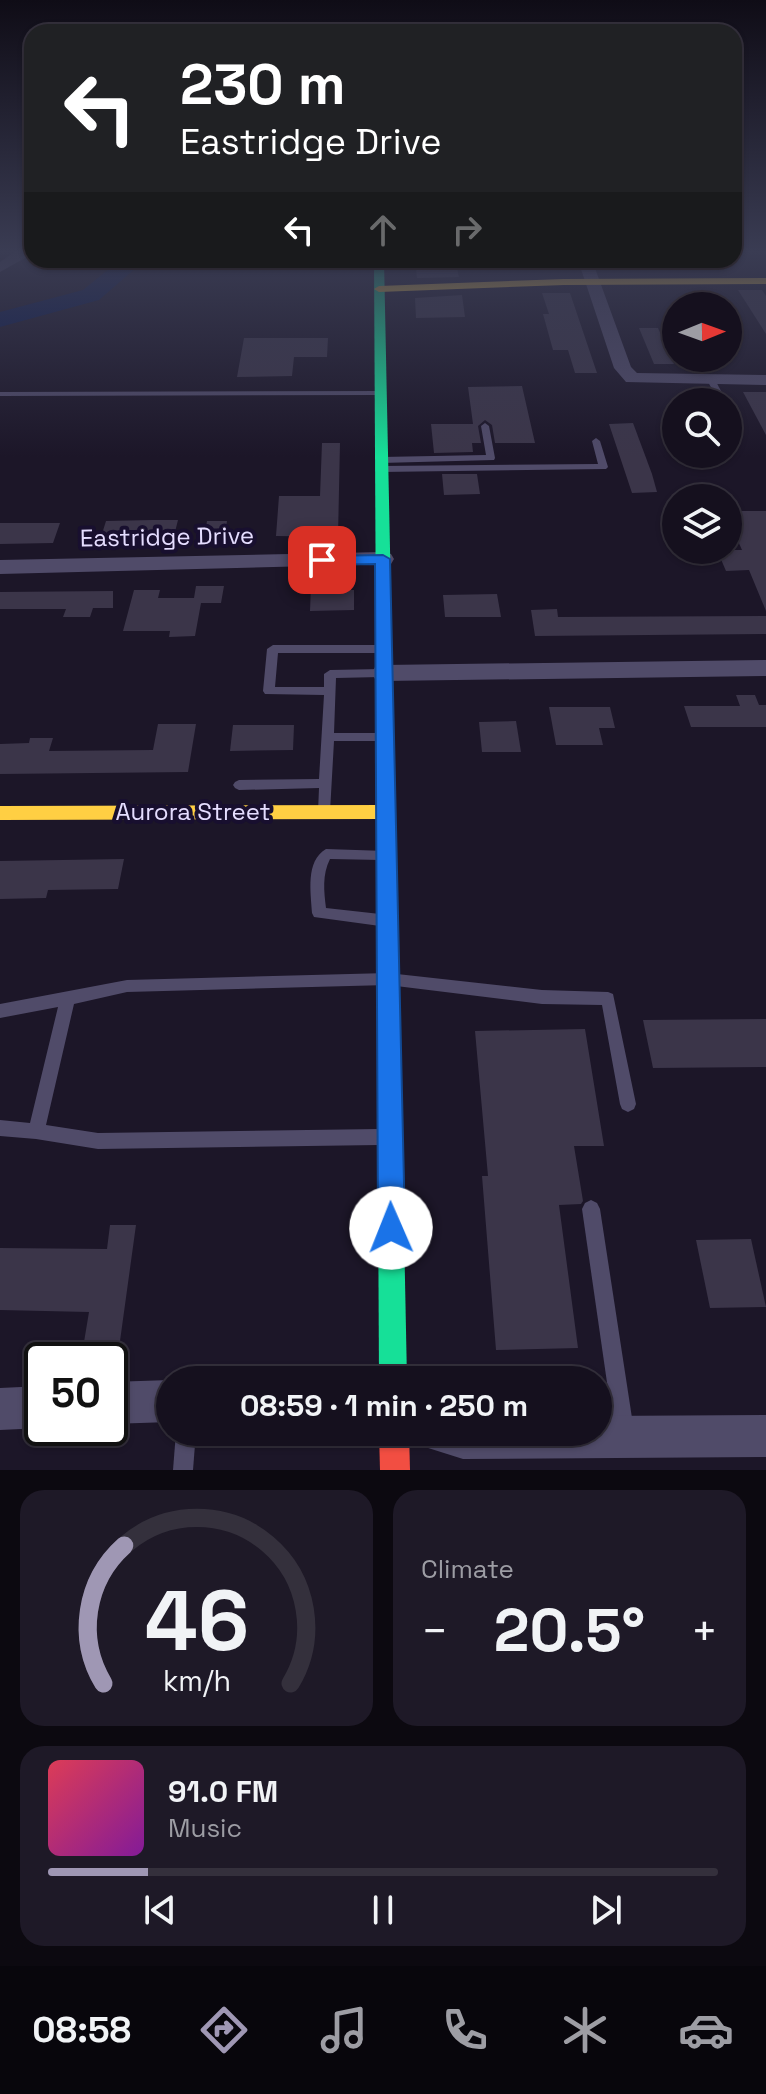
<!DOCTYPE html>
<html lang="en">
<head>
<meta charset="utf-8">
<style>
	:root { --surface:#15101e; --page:#1e1927; --text:#f1f3f6; --muted:#9d9da4; --line:#34303c; --accent:#9f97b4 }
	body { margin:0; font-family:"Space Grotesk",sans-serif; background:var(--page); color:var(--text); height:100vh; display:flex; flex-direction:column; font-size:30px; white-space:nowrap }
	* { box-sizing:border-box; margin:0 }
	p { font-size:26px; color:var(--muted) }
	.icon { flex:none; width:44px; height:44px; fill:none; stroke:currentColor; stroke-width:2; stroke-linecap:round; stroke-linejoin:round }
	.map { position:relative; height:1470px; overflow:hidden }
	.details { display:flex; flex-direction:column; gap:20px; padding:20px; background:#0c0910; flex:1 }
	.details>* { flex:none }
	.banner { position:absolute; left:24px; top:24px; width:718px; height:244px; border-radius:24px; box-shadow:0 2px 6px #0004,0 0 0 2px var(--line); background:#202124; color:#fff; overflow:hidden }
	.needle { width:52px; rotate:89deg }
	.fabs { position:absolute; left:662px; top:292px; display:grid; gap:16px }
	.fabs a { display:grid; place-items:center; width:80px; height:80px; border-radius:50%; background:var(--surface); box-shadow:0 2px 6px #0004,0 0 0 2px var(--line); font-size:40px }
	.speed { position:absolute; left:24px; top:1342px; display:flex; gap:16px; font-size:40px; font-weight:700; text-align:center }
	.speed>* { display:grid; place-content:center; width:104px; height:104px; border-radius:50%; background:var(--surface); box-shadow:0 2px 6px #0004,0 0 0 2px var(--line); line-height:1 }
	.speed .limit { border:4px solid #111; border-radius:12px; background:#fff; color:#111 }
	.pin { position:absolute; display:grid; place-items:center; width:68px; height:68px; color:#fff; margin:-34px; border-radius:16px; box-shadow:0 4px 12px #0006 }
	.me { position:absolute; width:88px; margin:-44px; rotate:359deg; stroke-linejoin:round; filter:drop-shadow(0 0 6px #0008) }
	.turn { display:flex; align-items:center; gap:28px; height:168px; padding:0 24px; font-size:36px }
	.turn .icon { width:104px; height:104px; stroke-width:2.5 }
	.turn b { display:block; font-size:56px; line-height:68px }
	.lanes { display:flex; align-items:center; height:76px; padding:0 24px; background:#0003; justify-content:center; gap:40px; direction:ltr }
	.lanes .off { opacity:.35 }
	.big { font-size:60px; font-weight:700; line-height:1.1 }
	.details .card { flex:1; display:flex; flex-direction:column; justify-content:center; gap:12px; min-width:0; padding:0 28px; border-radius:24px; background:var(--page) }
	.details .dial { align-items:center; gap:0 }
	.dial svg { height:208px; overflow:visible; fill:none; stroke:var(--line); stroke-width:7; stroke-linecap:round; text-anchor:middle }
	.dial text { fill:var(--text); stroke:none }
	.song { display:flex; align-items:center; gap:24px }
	.cover { width:96px; height:96px; border-radius:12px; background:linear-gradient(135deg,hsl(350 70% 55%),hsl(290 70% 35%)) }
	.played { height:8px; border-radius:4px; background:linear-gradient(90deg,var(--accent) 15%,var(--line) 15%) }
	.keys { display:flex; justify-content:space-around; direction:ltr }
	.heat { display:flex; justify-content:space-between; align-items:center; font-size:44px; direction:ltr }
	.details .tiles { flex:1; display:grid; gap:20px; grid-template-columns:1fr 1fr }
	.card:last-child { grid-column:span 2 }
	.trip { position:absolute; left:156px; top:1366px; width:456px; height:80px; border-radius:40px; background:var(--surface); box-shadow:0 2px 6px #0004,0 0 0 2px var(--line); font-weight:700; line-height:80px; text-align:center }
	.tab-bar { display:flex; height:128px; justify-content:space-around; align-items:center; background:#08060c; color:var(--muted) }
	.tab-bar .icon { width:56px; height:56px }
	.tab-bar .selected { color:var(--accent) }
	.tab-bar b { font-size:36px; color:var(--text) }
	.map>svg:first-child { display:block }
	.lines { fill:none; stroke-linecap:round; stroke-linejoin:round }
	.river { fill:#07174e; fill-rule:evenodd }
	.building { fill:#3b3549 }
	.lane { fill:#504b69; fill-rule:evenodd }
	.street { fill:#504b69; fill-rule:evenodd }
	.fast { fill:#16e098; fill-rule:evenodd }
	.slow { fill:#ffcf43; fill-rule:evenodd }
	.jam { fill:#f24e42; fill-rule:evenodd }
	.route { fill:#1a73e8; stroke:#114b97; stroke-width:2 }
	.labels { text-anchor:middle; stroke-width:8; stroke-linejoin:round; paint-order:stroke }
	.street-label { font-size:24px; fill:#e5ddff; stroke:#180f2f }
</style>
</head>
<body>
<div class="map">
<svg width="766" height="1470" viewBox="0 0 766 1470">
	<rect width="100%" height="100%" fill="#1c1628"/>
	<g class="lines">
		<polygon class="river" points="120,260 145,260 99,300 0,327 0,312 83,290"/>
	</g>
	<g class="building">
		<polygon points="416,269 457,269 459,277 417,278"/>
		<polygon points="738,290 762,290 766,296 766,334"/>
		<polygon points="542,293 570,293 597,373 575,373 568,350 553,350 543,314 549,314"/>
		<polygon points="462,295 465,317 416,318 415,298"/>
		<polygon points="639,328 658,328 674,364 654,364"/>
		<polygon points="244,338 328,338 327,357 294,357 292,376 237,377"/>
		<polygon points="522,386 535,443 495,443 492,425 485,420 478,426 481,443 472,443 473,452 434,453 431,424 473,424 468,387"/>
		<polygon points="743,392 766,392 766,435"/>
		<polygon points="633,423 652,474 657,492 632,493 609,424"/>
		<polygon points="322,443 340,443 338,537 276,536 279,496 320,496"/>
		<polygon points="442,474 477,474 480,494 444,495"/>
		<polygon points="728,511 766,511 766,611 749,570 726,571 717,550 742,550 728,519"/>
		<polygon points="152,520 178,520 173,540 100,540 106,521"/>
		<polygon points="207,521 227,521 224,539 204,539"/>
		<polygon points="0,523 60,523 53,543 0,544"/>
		<polygon points="311,585 338,585 338,590 354,590 354,610 310,611"/>
		<polygon points="196,586 224,586 221,603 201,603 195,636 169,637 170,631 123,631 134,590 160,590 158,598 194,598"/>
		<polygon points="113,591 113,608 93,608 90,617 63,617 66,609 0,609 0,592"/>
		<polygon points="497,594 501,617 445,617 443,595"/>
		<polygon points="557,609 558,617 766,616 766,634 535,636 531,610"/>
		<polygon points="736,695 755,695 759,705 766,705 766,727 691,727 684,706 740,706"/>
		<polygon points="549,707 610,707 615,728 599,728 603,745 556,745"/>
		<polygon points="516,721 521,752 482,752 479,722"/>
		<polygon points="158,724 196,724 188,772 0,774 0,744 29,743 30,738 53,738 49,751 153,750"/>
		<polygon points="233,725 294,725 293,750 230,751"/>
		<polygon points="124,859 118,889 48,890 46,898 0,899 0,861"/>
		<polygon points="766,1019 766,1067 653,1068 643,1020"/>
		<polygon points="585,1029 604,1146 574,1146 583,1201 581,1204 559,1205 578,1348 496,1350 482,1176 488,1176 475,1031"/>
		<polygon points="110,1225 136,1225 120,1341 84,1342 89,1312 0,1310 0,1248 107,1249"/>
		<polygon points="751,1239 766,1307 710,1308 696,1240"/>
	</g>
	<g class="lines">
		<g class="lane">
			<polygon points="708,378 714,378 727,402 719,402 707,380"/>
			<polygon points="383,391 384,393 380,395 0,396 0,392"/>
			<polygon points="728,409 732,412 743,434 742,436 735,434 728,420"/>
			<polygon points="485,423 489,426 495,458 494,460 381,463 377,460 381,457 486,455 481,426"/>
			<polygon points="596,438 600,441 608,467 606,469 381,472 376,469 381,466 598,464 592,441"/>
			<polygon points="273,645 381,645 387,649 381,653 278,653 275,687 324,687 324,674 330,670 381,669 387,673 381,677 336,678 334,733 380,733 386,737 380,741 334,741 330,812 329,815 319,815 318,812 319,788 239,790 235,788 233,785 235,782 239,780 319,779 324,695 265,694 263,691 267,649"/>
			<path d="M326,849L386,851L388,855L386,859L381,860L330,859C322,875 324,891 326,908L380,914L385,916L387,920L385,924L380,926L314,917L312,913C311,893 305,861 326,849Z"/>
			<polygon points="388,973 542,990 608,992 613,994 636,1104 634,1109 628,1112 622,1109 620,1104 602,1005 542,1004 388,985 127,992 74,1004 46,1125 98,1133 379,1129 385,1131 387,1137 385,1143 379,1145 98,1149 36,1139 0,1136 0,1120 30,1123 58,1007 0,1018 0,1004 127,980"/>
			<polygon points="591,1200 597,1203 600,1209 634,1431 631,1438 624,1441 617,1438 614,1431 582,1209 585,1203"/>
			<polygon points="176,1432 196,1432 193,1470 173,1470"/>
		</g>
		<g class="street">
			<polygon points="16,251 32,251 32,254 0,272 0,262"/>
			<polygon points="578,260 592,260 631,367 637,373 766,375 766,385 626,382 614,368"/>
			<polygon points="383,552 391,554 394,559 391,564 0,574 0,560"/>
			<polygon points="766,660 766,676 384,681 375,679 372,673 375,667 384,665"/>
			<polygon points="170,1380 170,1422 110,1424 110,1382"/>
			<polygon points="42,1386 42,1428 0,1430 0,1388"/>
			<polygon points="766,1415 766,1457 463,1459 425,1447 419,1432 598,1432 598,1416"/>
		</g>
		<g class="fast">
			<polygon points="374,260 384,260 392,645 384,650 376,645"/>
			<polygon points="388,971 396,974 399,981 407,1380 379,1380 377,981 380,974"/>
		</g>
		<g class="slow">
			<polygon points="766,278 766,284 564,285 379,292 374,289 379,286 564,279"/>
			<polygon points="386,805 393,807 396,812 393,817 386,819 0,820 0,806"/>
		</g>
		<g class="jam">
			<polygon points="384,640 392,645 399,981 396,988 388,991 380,988 377,981 376,645"/>
			<polygon points="379,1432 409,1432 410,1470 380,1470"/>
		</g>
	</g>
	<linearGradient id="sky" x2="0" y2="1"><stop stop-color="#0f0c16"/><stop offset="0.55" stop-color="#3a3c53"/><stop offset="1" stop-color="#3a3c53" stop-opacity="0"/></linearGradient>
	<rect width="766" height="457" fill="url(#sky)"/>
	<polygon class="route" points="383,555 390,559 405,1228 401,1237 391,1241 382,1237 378,1228 375,564 322,565 315,560 322,556"/>
	<g class="labels">
		<g class="street-label">
			<text transform="translate(167 537) rotate(-1)" y="8">Eastridge Drive</text>
			<text x="193" y="820">Aurora Street</text>
		</g>
	</g>
</svg>
<div class="fabs">
<a><svg class="needle" viewBox="-14 -14 28 28"><path d="M0-13l5 13h-10z" fill="#e53935"/><path d="M0 13l5-13h-10z" fill="#9d9da4"/></svg></a>
<a><svg class="icon" aria-label="search" viewBox="0 0 24 24"><circle cx="10" cy="10" r="6"/><path d="M15 15l6 6"/></svg></a>
<a><svg class="icon" aria-label="layers" viewBox="0 0 24 24"><path d="M12 4l9 5-9 5-9-5zM3 14l9 5 9-5"/></svg></a>
</div>
<div class="speed"><div class="limit">50</div></div>
<div class="pin" style="left:322px;top:560px;background:#d93025"><svg class="icon" aria-label="arrive" viewBox="0 0 24 24"><path d="M6 21V4h12l-3 4 3 4H6"/></svg></div>
<svg class="me" style="left:391px;top:1228px" viewBox="-20 -20 40 40"><circle r="19" fill="#fff"/><path d="M0-13L10 11 0 6-10 11z" fill="#1a73e8"/></svg>
<div class="trip">08:59 · 1 min · 250 m</div>
<div class="banner">
<div class="turn"><svg class="icon" aria-label="left" viewBox="0 0 24 24"><path d="M17 20v-9H6M10 6l-5 5 5 5"/></svg><div><b>230 m</b>Eastridge Drive</div></div>
<div class="lanes"><svg class="icon" aria-label="left" viewBox="0 0 24 24"><path d="M17 20v-9H6M10 6l-5 5 5 5"/></svg><svg class="icon off" aria-label="ahead" viewBox="0 0 24 24"><path d="M12 20V5M6 11l6-6 6 6"/></svg><svg class="icon off" aria-label="right" viewBox="0 0 24 24"><path d="M7 20v-9h11M14 6l5 5-5 5"/></svg></div>
</div>
</div>
<section class="details">
<div class="tiles">
<div class="card dial"><svg viewBox="0 0 100 80">
<path d="M14 69A42 42 0 1 1 86 69"/>
<path d="M14 69A42 42 0 0 1 22 16" stroke="#9f97b4"/>
<text x="50" y="56" font-size="32" font-weight="700">46</text>
<text x="50" y="72" font-size="11">km/h</text>
</svg></div>
<div class="card"><p>Climate</p>
<div class="heat"><a>−</a><b class="big">20.5°</b><a>+</a></div>
</div>
<div class="card">
<div class="song"><i class="cover"></i><div><b>91.0 FM</b><p>Music</p></div></div>
<div class="played"></div>
<div class="keys"><svg class="icon" aria-label="previous" viewBox="0 0 24 24"><path d="M18 5L8 12l10 7zM5 5v14"/></svg><svg class="icon" aria-label="pause" viewBox="0 0 24 24"><path d="M8 5v14M16 5v14"/></svg><svg class="icon" aria-label="next" viewBox="0 0 24 24"><path d="M6 5l10 7-10 7zM19 5v14"/></svg></div>
</div>
</div>
</section>
<nav class="tab-bar">
<b>08:58</b>
<svg class="icon selected" aria-label="directions" viewBox="0 0 24 24"><path d="M12 3l9 9-9 9-9-9zM9 14v-3h6M13 9l2 2-2 2"/></svg>
<svg class="icon" aria-label="music" viewBox="0 0 24 24"><path d="M9 18V5l10-2v13"/><circle cx="6" cy="18" r="3"/><circle cx="16" cy="16" r="3"/></svg>
<svg class="icon" aria-label="phone" viewBox="0 0 24 24"><path d="M5 4h4l2 5-3 2q2 4 5 5l2-3 5 2v4C11 20 4 13 5 4z"/></svg>
<svg class="icon" aria-label="climate" viewBox="0 0 24 24"><path d="M12 3v18M4 7l16 10M4 17L20 7"/></svg>
<svg class="icon" aria-label="car" viewBox="0 0 24 24"><path d="M5 17H2v-5l4-1 3-4h7l3 4 3 1v5h-3M9 17h6M6 11h13"/><circle cx="7" cy="17" r="2"/><circle cx="17" cy="17" r="2"/></svg>
</nav>
</body>
</html>
